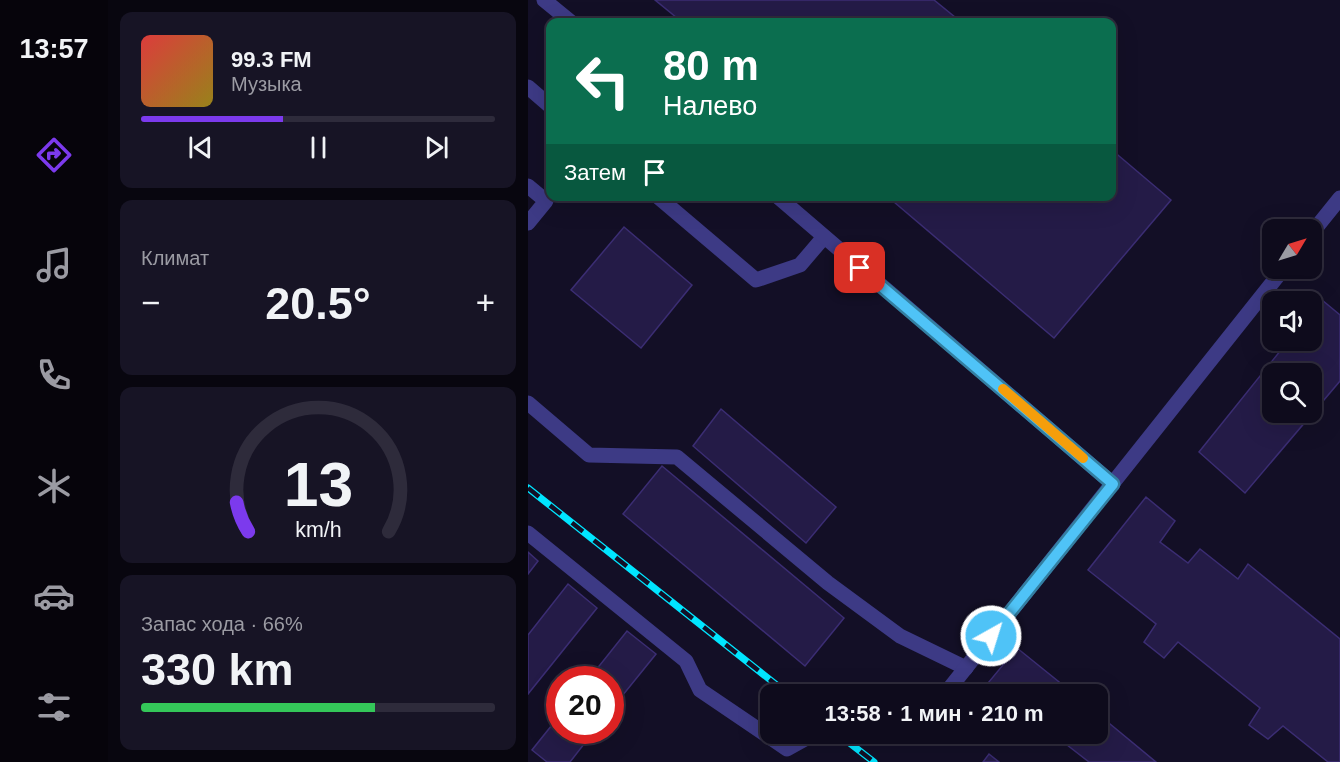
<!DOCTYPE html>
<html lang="ru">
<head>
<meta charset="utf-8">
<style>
	:root { --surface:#0e0b1c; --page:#171425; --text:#f1f3f6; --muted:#9b9ba3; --line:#2e2b3b; --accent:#7c3aed }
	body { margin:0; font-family:Arial,sans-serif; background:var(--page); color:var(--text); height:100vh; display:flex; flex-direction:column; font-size:22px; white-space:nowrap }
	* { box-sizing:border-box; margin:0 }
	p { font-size:20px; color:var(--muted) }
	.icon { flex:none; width:33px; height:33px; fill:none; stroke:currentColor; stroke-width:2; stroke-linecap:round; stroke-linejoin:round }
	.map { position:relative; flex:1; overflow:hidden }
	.details { display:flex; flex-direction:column; gap:12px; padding:12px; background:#08060f; width:420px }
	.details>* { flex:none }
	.top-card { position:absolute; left:18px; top:18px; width:570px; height:183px; border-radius:12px; box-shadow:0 6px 24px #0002,0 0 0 2px var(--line); background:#0b6e4f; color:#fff; overflow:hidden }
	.needle { width:39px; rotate:52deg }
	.controls { position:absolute; left:734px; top:219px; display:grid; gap:12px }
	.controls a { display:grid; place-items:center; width:60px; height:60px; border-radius:12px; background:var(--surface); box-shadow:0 6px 24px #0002,0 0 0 2px var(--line); font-size:30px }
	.speed { position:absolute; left:18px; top:666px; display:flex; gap:12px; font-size:30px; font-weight:700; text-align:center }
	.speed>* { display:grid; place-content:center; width:78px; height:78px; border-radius:50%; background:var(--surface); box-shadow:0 6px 24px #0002,0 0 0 2px var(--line); line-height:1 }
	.speed .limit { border:9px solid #d22; background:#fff; color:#111 }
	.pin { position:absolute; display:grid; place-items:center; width:51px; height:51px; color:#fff; margin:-26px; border-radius:12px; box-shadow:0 3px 9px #0006 }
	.me { position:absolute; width:66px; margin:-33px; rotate:39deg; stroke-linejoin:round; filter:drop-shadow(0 0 4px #0008) }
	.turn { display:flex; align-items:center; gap:21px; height:126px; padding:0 18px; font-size:27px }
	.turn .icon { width:78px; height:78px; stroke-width:2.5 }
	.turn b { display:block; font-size:42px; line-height:51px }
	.then { display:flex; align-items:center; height:57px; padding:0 18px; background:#0003; gap:12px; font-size:22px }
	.big { font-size:45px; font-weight:800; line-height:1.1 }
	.details .card { flex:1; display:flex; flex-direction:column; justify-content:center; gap:9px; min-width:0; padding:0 21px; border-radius:12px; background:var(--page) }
	.details .dial { align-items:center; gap:0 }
	.dial svg { height:156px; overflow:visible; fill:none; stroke:var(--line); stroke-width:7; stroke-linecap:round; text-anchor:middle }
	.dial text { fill:var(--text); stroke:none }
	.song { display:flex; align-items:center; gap:18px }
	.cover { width:72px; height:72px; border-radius:9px; background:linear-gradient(135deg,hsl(0 70% 55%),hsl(50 70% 35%)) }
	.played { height:6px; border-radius:3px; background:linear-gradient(90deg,var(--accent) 40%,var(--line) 40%) }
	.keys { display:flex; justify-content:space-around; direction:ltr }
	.heat { display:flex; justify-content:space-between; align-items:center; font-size:33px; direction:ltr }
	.charge { height:9px; border-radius:4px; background:linear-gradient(90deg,#34c759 66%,var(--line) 0) }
	.trip { position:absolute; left:232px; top:684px; width:348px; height:60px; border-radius:12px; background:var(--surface); box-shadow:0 6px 24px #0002,0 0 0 2px var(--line); font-weight:800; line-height:60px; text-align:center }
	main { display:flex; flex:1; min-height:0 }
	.tabs { display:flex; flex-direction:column; width:108px; justify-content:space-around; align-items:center; background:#06040b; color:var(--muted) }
	.tabs .icon { width:42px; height:42px }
	.tabs .current { color:var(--accent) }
	.tabs b { font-size:27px; color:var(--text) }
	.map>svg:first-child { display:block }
	.building { fill:#241b47; stroke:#3b2d73; stroke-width:1.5; fill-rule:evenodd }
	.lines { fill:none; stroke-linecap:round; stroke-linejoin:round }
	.minor { stroke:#3d3a85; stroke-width:15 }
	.rail-casing { stroke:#00e5ff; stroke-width:7 }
	.rail { stroke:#130f26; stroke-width:4.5; stroke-dasharray:14; stroke-linecap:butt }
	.route-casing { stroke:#337fa1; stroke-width:15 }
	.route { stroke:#4fc3f7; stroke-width:10 }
	.slow { stroke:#f59e0b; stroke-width:10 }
</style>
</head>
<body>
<main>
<nav class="tabs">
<b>13:57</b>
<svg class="icon current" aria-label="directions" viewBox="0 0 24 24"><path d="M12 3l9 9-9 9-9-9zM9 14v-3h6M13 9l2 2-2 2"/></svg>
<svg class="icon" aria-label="music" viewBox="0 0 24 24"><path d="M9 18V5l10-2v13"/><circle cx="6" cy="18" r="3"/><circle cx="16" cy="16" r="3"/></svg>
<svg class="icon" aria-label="phone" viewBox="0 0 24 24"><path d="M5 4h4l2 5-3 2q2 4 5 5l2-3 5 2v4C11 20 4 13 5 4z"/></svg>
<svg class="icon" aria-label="climate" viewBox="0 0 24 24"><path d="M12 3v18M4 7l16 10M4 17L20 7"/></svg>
<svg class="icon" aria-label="car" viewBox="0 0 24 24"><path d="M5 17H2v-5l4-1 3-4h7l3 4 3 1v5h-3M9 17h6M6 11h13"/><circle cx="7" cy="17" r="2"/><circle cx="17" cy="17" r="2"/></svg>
<svg class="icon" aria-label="filters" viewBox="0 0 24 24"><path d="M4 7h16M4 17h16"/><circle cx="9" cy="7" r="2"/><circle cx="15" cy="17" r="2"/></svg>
</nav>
<section class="details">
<div class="card">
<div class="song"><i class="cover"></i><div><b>99.3 FM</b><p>Музыка</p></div></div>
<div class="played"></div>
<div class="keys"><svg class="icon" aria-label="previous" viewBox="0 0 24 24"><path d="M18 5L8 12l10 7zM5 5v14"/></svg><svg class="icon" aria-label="pause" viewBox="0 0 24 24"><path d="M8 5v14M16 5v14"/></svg><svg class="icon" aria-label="next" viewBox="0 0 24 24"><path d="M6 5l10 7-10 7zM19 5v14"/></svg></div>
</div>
<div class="card"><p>Климат</p>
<div class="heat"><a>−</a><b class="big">20.5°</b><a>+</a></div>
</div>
<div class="card dial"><svg viewBox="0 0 100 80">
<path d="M14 69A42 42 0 1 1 86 69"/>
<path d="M14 69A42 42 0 0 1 8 54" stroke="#7c3aed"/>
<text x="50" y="56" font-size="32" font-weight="700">13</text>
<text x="50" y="72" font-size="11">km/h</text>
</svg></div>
<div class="card"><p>Запас хода · 66%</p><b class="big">330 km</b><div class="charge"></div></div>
</section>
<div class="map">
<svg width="812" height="762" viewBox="0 0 812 762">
	<rect width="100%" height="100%" fill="#130f26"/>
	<g class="building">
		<polygon points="127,0 406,0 433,22 154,22"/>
		<polygon points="584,150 643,200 526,338 359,196 584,196"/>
		<polygon points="96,227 164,285 113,348 43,290"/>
		<path d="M794,300L812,315V381L717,493L671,452L761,340H783V313ZM744,374H783V412H744Z"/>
		<polygon points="193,409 308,507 278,543 165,446"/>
		<polygon points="134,466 316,618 277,666 95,514"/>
		<polygon points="618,497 647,521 632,542 660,563 672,549 710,579 720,564 812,639 812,762 800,762 755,726 740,739 721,725 732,708 650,642 636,658 616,642 628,624 560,570"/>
		<polygon points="0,552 10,561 0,574"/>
		<polygon points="40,584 69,608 0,694 0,635"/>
		<polygon points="99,631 128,654 82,711 82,680 60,680"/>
		<polygon points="489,648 546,694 475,694 460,683"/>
		<polygon points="570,714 628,762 561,762 525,734 570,734"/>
		<polygon points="32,715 32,730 67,730 42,762 19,762 4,750"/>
		<polygon points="461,754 471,762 455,762"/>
	</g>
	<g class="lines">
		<g class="minor">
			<polyline points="16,0 43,22"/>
			<polyline points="0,87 22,106"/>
			<polyline points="0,186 18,201 0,223"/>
			<polyline points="129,196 228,280 272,265 296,237"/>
			<polyline points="249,196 585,484"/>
			<polyline points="783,234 812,198"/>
			<polyline points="0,403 61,455 149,457 300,583 372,636 438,668"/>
			<polyline points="0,533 158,661 172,690 259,749 286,734"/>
			<polyline points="417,694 756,268"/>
		</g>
		<g class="rail-casing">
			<g id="rail">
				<polyline points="0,488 260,694"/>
				<polyline points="310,734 346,762"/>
			</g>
		</g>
		<use href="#rail" class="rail"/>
	</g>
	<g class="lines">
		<g class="route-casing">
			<polyline id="route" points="332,268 585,484 463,636"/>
		</g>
		<use href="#route" class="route"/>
		<polyline class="slow" points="475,389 555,458"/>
	</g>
</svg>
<div class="controls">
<a><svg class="needle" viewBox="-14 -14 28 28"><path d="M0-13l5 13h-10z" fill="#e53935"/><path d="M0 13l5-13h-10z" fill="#9b9ba3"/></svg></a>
<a><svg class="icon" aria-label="sound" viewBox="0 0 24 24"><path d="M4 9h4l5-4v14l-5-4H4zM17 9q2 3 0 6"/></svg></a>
<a><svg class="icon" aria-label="search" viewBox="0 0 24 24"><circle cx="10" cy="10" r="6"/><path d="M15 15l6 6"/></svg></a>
</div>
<div class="speed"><div class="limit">20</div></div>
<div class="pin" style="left:332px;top:268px;background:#d93025"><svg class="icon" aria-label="arrive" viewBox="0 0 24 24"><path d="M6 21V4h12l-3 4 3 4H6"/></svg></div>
<svg class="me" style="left:463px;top:636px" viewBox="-20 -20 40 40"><circle r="17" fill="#4fc3f7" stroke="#fff" stroke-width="3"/><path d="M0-11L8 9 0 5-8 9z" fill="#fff"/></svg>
<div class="trip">13:58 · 1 мин · 210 m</div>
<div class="top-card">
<div class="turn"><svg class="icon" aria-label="left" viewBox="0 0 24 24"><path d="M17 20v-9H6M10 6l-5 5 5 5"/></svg><div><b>80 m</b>Налево</div></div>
<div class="then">Затем<svg class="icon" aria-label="arrive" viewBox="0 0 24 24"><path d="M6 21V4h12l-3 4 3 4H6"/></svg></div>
</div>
</div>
</main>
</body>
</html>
